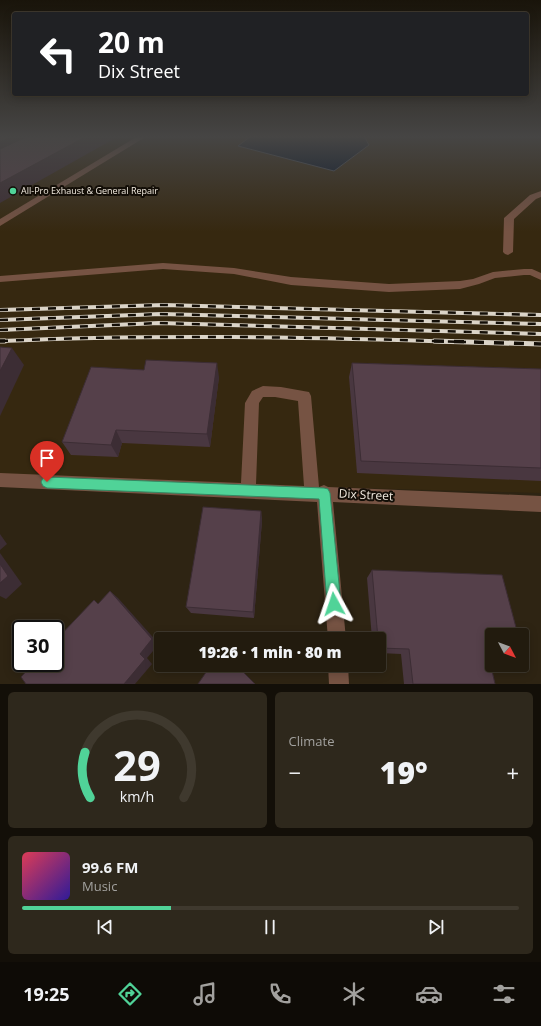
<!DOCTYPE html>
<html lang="en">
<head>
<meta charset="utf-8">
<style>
	:root { --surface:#221b0e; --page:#2e281c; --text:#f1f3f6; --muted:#a2a19e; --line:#3f392e; --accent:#50d398 }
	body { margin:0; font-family:"Open Sans",sans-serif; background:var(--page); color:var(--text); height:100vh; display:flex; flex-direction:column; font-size:15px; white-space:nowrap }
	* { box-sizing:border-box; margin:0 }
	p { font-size:13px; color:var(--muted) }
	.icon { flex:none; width:22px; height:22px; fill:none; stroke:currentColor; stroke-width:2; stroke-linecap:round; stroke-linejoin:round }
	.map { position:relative; height:684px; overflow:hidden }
	.panel { display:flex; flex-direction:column; gap:8px; padding:8px; background:#130f08; flex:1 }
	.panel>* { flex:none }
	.top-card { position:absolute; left:12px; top:12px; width:517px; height:84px; border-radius:4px; box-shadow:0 2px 10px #0003,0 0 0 1px var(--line); background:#202124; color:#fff; overflow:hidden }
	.needle { width:26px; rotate:131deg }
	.controls { position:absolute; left:485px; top:628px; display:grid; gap:8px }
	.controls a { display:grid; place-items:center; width:44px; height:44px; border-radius:4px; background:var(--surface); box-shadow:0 2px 10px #0003,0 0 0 1px var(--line); font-size:20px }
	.speed { position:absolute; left:12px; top:620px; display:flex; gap:8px; font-size:20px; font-weight:700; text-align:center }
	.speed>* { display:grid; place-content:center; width:52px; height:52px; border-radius:50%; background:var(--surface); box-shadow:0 2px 10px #0003,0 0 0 1px var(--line); line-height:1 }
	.speed .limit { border:2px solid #111; border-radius:6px; background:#fff; color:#111 }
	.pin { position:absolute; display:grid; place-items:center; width:34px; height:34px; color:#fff; margin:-41px -17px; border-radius:50% 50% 50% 0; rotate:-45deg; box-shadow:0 0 4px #0007 }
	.pin .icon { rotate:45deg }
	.me { position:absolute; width:44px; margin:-22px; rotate:355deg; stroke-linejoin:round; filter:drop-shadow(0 0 3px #0008) }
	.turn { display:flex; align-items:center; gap:14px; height:84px; padding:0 20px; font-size:18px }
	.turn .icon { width:52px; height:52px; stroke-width:2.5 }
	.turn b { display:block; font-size:28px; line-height:34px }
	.big { font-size:30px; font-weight:800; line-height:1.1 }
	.panel .widget { flex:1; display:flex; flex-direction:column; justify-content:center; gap:6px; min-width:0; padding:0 14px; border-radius:6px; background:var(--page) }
	.panel .dial { align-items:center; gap:0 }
	.dial svg { height:104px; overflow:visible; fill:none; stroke:var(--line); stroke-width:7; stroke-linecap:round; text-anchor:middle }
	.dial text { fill:var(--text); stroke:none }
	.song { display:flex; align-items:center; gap:12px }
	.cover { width:48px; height:48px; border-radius:6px; background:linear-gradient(135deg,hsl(350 70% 55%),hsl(250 70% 35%)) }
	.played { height:4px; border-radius:2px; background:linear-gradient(90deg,var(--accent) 30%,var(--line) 30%) }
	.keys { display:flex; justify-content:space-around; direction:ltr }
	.heat { display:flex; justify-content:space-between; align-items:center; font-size:22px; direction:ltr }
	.panel .tiles { flex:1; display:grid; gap:8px; grid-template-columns:1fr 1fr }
	.widget:last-child { grid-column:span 2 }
	.trip { position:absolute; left:154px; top:632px; width:232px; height:40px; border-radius:4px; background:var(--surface); box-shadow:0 2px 10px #0003,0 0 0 1px var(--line); font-weight:800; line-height:40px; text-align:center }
	.dock { display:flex; height:64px; justify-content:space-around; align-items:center; background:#0e0b06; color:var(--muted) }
	.dock .icon { width:28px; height:28px }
	.dock .current { color:var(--accent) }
	.dock b { font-size:18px; color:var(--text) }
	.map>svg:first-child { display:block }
	.built { fill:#362810 }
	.water { fill:#001129; stroke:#495260 }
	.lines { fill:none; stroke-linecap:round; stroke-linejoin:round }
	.minor { fill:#765343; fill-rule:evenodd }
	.rail-far1-casing { stroke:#dbd4c8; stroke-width:4 }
	.rail-casing { stroke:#dbd4c8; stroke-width:5 }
	.rail-far1 { stroke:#130e07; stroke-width:2.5; stroke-dasharray:8; stroke-linecap:butt }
	.rail { stroke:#130e07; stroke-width:3.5; stroke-dasharray:10; stroke-linecap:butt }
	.wall { fill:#493740 }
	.shaded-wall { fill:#3c2d34 }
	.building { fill:#55404a; stroke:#3c2d34 }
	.route { fill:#50d398; stroke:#348963 }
	.poi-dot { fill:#50d398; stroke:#130e07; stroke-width:1.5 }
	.labels { text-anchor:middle; stroke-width:4; stroke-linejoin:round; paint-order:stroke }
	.far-poi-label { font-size:9px; fill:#f2ebe0; stroke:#130e07; text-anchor:start }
	.near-street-label { font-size:12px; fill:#f2ebe0; stroke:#130e07 }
</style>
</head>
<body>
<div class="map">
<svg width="541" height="684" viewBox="0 0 541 684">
	<rect width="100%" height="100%" fill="#2e2413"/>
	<polygon class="built" points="71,136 541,136 541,493 0,478 0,174"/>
	<polygon class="water" points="251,136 364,136 369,145 334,171 238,146"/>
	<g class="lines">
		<g class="minor">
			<polygon points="138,136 147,136 0,226 0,219"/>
			<polygon points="541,191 541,197 536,199 514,219 513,252 508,255 505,254 503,252 504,218 530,195"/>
			<polygon points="163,263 234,268 291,277 389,284 460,281 473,279 493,272 524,269 532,269 541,273 541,280 530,275 524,275 495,278 479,284 460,289 389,292 291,285 234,274 163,269 0,282 0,276"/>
			<path d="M263,386L281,387L309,392L311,396L319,487L324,485L328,487L541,496V512L333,502L346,639H328L317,502L0,487V473L241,483L245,403L252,391ZM263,397H275L298,401L304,486L256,484L259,403Z"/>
			<polygon points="328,665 348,665 349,684 329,684"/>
		</g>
		<g class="rail-far1-casing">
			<g id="rail-far1">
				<polyline points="0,310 164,305 541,315"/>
				<polyline points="0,320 161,314 541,324"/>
				<polyline points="0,330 159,323 541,334"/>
				<path d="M0,341C155,334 310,337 466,342"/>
			</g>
		</g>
		<g class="rail-casing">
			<g id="rail">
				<polyline points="0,341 5,341"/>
				<polyline points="434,341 541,344"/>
			</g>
		</g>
		<use href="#rail-far1" class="rail-far1"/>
		<use href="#rail" class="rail"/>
	</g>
	<g class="wall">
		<polygon points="352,363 541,369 541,481 357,473 349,377"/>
		<polygon points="219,377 210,447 122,443 118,457 71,455 62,442"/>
		<polygon points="261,511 262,521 254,618 191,613 186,607"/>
		<polygon points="372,570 492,635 492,658 489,658 495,684 404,684 401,654 379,653 379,639 372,639 367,578"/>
	</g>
	<g class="shaded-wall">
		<polygon points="12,136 48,136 0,161 0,142"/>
		<polygon points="87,136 119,136 0,203 0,183"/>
		<polygon points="12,348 24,365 0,416 0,371"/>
		<polygon points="217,363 219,377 210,447 207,434"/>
		<polygon points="116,430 122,443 118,457 111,445"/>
		<polygon points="261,511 262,521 254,618 253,612"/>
		<polygon points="0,534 7,544 0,550"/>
		<polygon points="0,553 22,584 6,599 0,596"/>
		<polygon points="110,591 118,598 159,644 147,658 152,664 135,684 124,684 140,654"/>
	</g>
	<g class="building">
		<polygon points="0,136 12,136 0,142"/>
		<polygon points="28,136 87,136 0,183 0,149"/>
		<polygon points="0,347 12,348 0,371"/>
		<polygon points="146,360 217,363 207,434 116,430 111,445 62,442 91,367 144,370"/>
		<polygon points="352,363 541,369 541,468 361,461"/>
		<polygon points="203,507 261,511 253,612 186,607"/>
		<polygon points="0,564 8,576 0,583"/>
		<polygon points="372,570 502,575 518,635 492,635 492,653 488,653 495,684 413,684 409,649 379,648 379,639 378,639"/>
		<polygon points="110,591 152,639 140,654 145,659 124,684 26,684 21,677 34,663 55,663 55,641 94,600 98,604"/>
		<polygon points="211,665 236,665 255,684 198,684"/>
	</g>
	<linearGradient id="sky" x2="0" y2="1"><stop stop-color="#19140a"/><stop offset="0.59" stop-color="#464544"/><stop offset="1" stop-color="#464544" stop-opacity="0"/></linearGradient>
	<rect width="541" height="232" fill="url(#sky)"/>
	<polygon class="route" points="47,477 324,488 328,489 330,493 341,604 339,608 334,610 329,608 327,604 319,499 47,488 43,486 41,482 43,478"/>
	<circle class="poi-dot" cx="13" cy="191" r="4"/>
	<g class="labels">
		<g class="far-poi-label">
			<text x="21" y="194">All-Pro Exhaust &amp; General Repair</text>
		</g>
		<g class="near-street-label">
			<text transform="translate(366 495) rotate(3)" y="4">Dix Street</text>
		</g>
	</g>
</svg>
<div class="controls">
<a><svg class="needle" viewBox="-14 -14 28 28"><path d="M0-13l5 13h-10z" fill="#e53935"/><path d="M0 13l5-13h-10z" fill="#a2a19e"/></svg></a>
</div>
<div class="speed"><div class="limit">30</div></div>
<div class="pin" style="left:47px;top:482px;background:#d93025"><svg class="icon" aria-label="arrive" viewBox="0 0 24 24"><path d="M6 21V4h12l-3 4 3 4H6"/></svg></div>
<svg class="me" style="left:334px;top:604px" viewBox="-20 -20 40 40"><path d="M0-17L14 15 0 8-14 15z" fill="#50d398" stroke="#fff" stroke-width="4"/></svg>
<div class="trip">19:26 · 1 min · 80 m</div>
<div class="top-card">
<div class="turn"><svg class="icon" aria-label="left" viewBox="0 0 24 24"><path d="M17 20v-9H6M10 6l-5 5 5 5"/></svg><div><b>20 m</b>Dix Street</div></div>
</div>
</div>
<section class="panel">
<div class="tiles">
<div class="widget dial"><svg viewBox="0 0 100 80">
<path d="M14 69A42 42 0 1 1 86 69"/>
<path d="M14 69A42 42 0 0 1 10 34" stroke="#50d398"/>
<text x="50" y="56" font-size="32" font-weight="700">29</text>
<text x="50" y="72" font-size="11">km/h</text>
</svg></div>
<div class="widget"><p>Climate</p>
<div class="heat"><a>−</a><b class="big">19°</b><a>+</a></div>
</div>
<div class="widget">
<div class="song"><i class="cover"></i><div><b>99.6 FM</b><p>Music</p></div></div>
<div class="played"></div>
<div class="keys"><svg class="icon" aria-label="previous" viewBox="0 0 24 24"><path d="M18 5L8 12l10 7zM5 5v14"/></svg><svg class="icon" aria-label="pause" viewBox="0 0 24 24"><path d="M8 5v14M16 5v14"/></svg><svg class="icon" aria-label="next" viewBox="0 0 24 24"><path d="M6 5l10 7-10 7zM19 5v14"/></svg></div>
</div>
</div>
</section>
<nav class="dock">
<b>19:25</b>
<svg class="icon current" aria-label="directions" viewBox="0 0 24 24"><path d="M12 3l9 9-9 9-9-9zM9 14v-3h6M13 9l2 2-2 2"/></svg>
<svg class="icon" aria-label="music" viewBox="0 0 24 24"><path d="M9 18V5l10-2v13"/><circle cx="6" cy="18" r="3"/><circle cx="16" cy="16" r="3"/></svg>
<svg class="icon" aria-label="phone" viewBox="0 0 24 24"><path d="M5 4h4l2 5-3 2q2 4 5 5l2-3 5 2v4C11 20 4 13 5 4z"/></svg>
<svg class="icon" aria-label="climate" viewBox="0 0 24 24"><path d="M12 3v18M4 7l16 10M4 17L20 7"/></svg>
<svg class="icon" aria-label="car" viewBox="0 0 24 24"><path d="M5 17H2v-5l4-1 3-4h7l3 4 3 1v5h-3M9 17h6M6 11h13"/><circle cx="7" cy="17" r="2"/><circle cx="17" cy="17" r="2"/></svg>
<svg class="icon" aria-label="filters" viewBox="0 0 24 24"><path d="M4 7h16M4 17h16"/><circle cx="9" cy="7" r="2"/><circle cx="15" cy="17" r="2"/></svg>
</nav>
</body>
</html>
